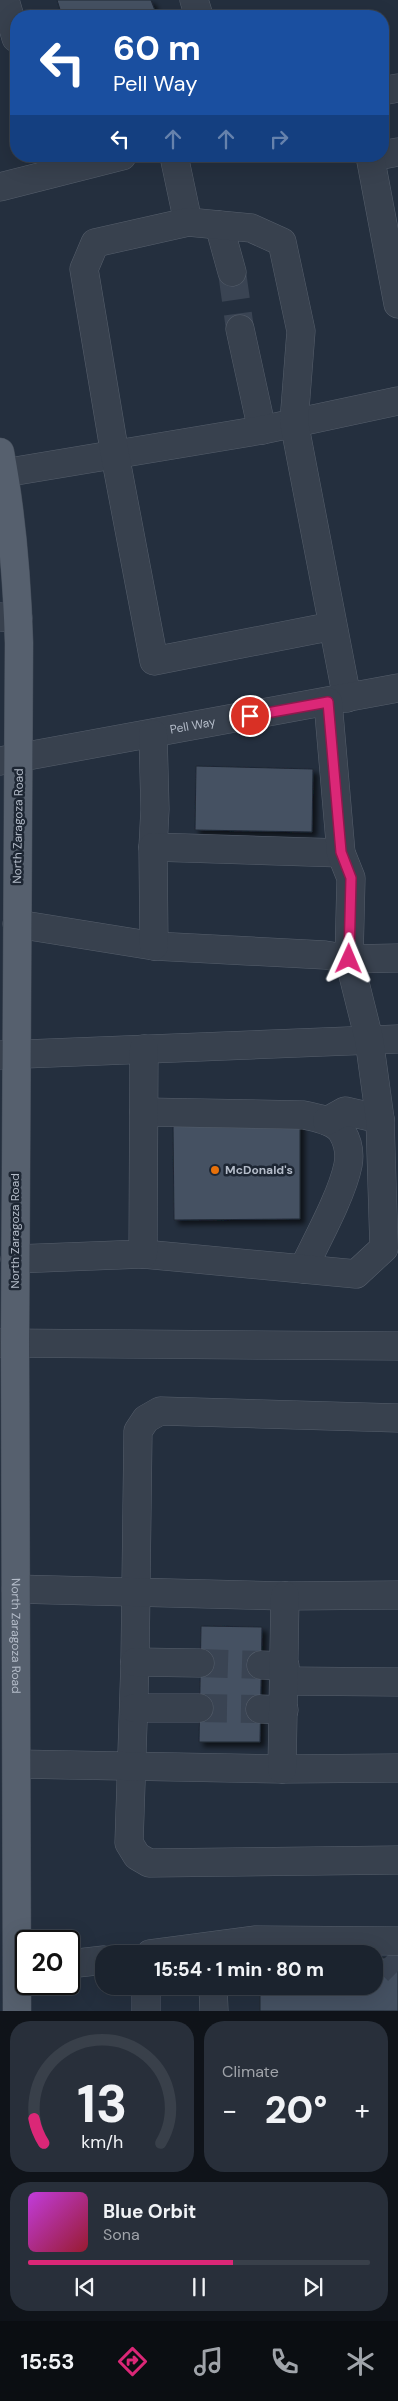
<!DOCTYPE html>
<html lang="en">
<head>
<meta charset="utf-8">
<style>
	:root { --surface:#1b232e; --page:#282f3a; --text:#f1f3f6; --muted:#a0a4aa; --line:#39404a; --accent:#db2777 }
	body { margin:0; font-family:"DM Sans",sans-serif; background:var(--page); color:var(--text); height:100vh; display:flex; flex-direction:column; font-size:19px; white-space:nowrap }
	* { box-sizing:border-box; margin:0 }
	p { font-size:16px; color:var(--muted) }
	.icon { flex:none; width:28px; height:28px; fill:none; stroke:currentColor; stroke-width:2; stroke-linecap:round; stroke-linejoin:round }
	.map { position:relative; height:2011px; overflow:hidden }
	.side { display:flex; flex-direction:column; gap:10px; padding:10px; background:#0f1319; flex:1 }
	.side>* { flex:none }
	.hud { position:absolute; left:10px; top:10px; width:379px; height:152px; border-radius:20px; box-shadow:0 5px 20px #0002,0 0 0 1px var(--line); background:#1a4fa0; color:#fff; overflow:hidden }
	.speed { position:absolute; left:15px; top:1930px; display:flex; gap:10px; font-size:25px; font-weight:700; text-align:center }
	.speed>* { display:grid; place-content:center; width:65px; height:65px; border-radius:50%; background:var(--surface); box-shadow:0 5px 20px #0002,0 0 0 1px var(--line); line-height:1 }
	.speed .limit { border:2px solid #111; border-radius:8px; background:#fff; color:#111 }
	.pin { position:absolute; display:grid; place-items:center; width:42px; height:42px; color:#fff; margin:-21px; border:2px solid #fff; border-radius:50%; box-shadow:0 1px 5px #0007 }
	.me { position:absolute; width:55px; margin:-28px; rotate:1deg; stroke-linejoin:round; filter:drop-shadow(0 0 4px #0008) }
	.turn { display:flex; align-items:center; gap:18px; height:105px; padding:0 20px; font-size:22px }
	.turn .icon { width:65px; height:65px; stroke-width:2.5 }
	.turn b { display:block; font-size:35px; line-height:42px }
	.lanes { display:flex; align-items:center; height:48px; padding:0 20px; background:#0003; justify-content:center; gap:25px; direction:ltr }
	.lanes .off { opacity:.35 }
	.big { font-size:38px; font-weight:800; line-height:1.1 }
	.side .widget { flex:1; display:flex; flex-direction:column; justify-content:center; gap:8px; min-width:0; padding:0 18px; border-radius:20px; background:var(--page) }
	.side .dial { align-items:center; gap:0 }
	.dial svg { height:130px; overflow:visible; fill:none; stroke:var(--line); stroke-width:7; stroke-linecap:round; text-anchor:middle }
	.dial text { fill:var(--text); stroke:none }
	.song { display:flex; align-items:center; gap:15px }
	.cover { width:60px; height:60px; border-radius:8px; background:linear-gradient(135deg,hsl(290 70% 55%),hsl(350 70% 35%)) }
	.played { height:5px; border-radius:2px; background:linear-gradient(90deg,var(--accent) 60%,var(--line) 60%) }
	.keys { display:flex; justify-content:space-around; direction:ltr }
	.heat { display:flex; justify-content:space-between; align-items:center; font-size:28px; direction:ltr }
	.side .tiles { flex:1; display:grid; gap:10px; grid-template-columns:1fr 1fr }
	.widget:last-child { grid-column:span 2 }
	.trip { position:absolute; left:95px; top:1945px; width:288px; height:50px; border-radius:20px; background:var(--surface); box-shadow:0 5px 20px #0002,0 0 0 1px var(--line); font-weight:800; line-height:50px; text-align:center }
	.menu { display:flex; height:80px; justify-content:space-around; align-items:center; background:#0b0e12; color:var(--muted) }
	.menu .icon { width:35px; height:35px }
	.menu .current { color:var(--accent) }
	.menu b { font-size:22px; color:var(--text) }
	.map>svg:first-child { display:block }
	.building { fill:#455162; stroke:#1f2835; filter:url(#shadow) }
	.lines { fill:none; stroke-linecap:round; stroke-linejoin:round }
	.minor-tunnel { stroke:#3a4453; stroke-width:28; stroke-dasharray:28 14; stroke-linecap:butt }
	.minor-casing { stroke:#565f6c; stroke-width:29 }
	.major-casing { stroke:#414a57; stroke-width:29 }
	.minor { stroke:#38414e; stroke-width:28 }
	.major { stroke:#56606e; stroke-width:28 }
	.route-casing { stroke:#8e194d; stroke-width:12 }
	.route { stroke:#db2777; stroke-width:9 }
	.food-dot { fill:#e8710a; stroke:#1d2633; stroke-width:2 }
	.labels { text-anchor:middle; stroke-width:5; stroke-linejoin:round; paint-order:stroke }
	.street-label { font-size:12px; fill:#b4bcc9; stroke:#1d2633 }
	.poi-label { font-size:12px; font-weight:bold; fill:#b4bcc9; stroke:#1d2633; text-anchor:start }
</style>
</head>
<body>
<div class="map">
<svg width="398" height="2011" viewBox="0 0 398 2011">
	<defs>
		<filter id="shadow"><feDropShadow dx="4.5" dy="4.5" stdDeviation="2.5" flood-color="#0009"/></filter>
	</defs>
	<rect width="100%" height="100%" fill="#242f3e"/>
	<g class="building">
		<polygon points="57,0 151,0 157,16 62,16"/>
		<polygon points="196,766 313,769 312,832 195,830"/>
		<polygon points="300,1122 300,1219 174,1220 173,1123"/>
		<polygon points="201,1626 262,1627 260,1742 199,1742"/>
		<polygon points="374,1958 398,1958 398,2011 260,2011 260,1986 374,1986"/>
	</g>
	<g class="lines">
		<g class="minor-tunnel">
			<polyline points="232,272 240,329"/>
			<polyline points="200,1663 261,1665"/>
			<polyline points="199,1708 260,1709"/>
			<polyline points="385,1958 398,1971"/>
		</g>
		<g class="minor-casing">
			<g id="minor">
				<polyline points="5,0 16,38"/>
				<polyline points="194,0 199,16"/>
				<polyline points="382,91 398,88"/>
				<polyline points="382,155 398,152"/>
				<polyline points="174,156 188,222"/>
				<polyline points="370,156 398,304"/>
				<polyline points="0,187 122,156"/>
				<polyline points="219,225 232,272"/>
				<polyline points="240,329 262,430"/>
				<polyline points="4,473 262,430 398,401"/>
				<polyline points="0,617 18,618"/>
				<polyline points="333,626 154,661 115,455 84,269 95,243 188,222 251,228 282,242 301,331 294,422 347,698"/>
				<path id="s1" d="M0,761L398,688"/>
				<polyline points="153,847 155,809 153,734"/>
				<polyline points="17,924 154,946 325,955 349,959 398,958"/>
				<polyline points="154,946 153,847 341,853"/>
				<polyline points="0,1055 398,1039"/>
				<path d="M144,1112L304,1115C316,1118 334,1120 342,1132C348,1142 350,1154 348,1165C342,1195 317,1240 303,1269"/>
				<polyline points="327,1121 345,1111 380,1119"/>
				<polyline points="143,1254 356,1274 384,1248 380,1119 369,1039 349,959 351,878 341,853 328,702"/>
				<polyline points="15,1259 143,1254 144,1049"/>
				<polyline points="0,1343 398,1346"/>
				<polyline points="398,1418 160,1411 146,1419 138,1431 135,1662 129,1843 137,1856 149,1863 398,1860"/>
				<polyline points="16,1589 285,1596 398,1595"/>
				<polyline points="135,1662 200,1663"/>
				<polyline points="261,1665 285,1666"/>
				<polyline points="284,1681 398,1682"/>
				<polyline points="134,1708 199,1708"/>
				<polyline points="260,1709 284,1710"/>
				<polyline points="17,1764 282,1769 398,1768"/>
				<polyline points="282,1769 285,1596"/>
				<polyline points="150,1954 256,1940 398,1941"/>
				<polyline points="69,1964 104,1960"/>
				<polyline points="146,1986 146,2011"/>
				<polyline points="213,1986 214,2011"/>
			</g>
		</g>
		<g class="major-casing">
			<g id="major">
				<path id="s2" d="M0,452C12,515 17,579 19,643L15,1343L17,2011"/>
			</g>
		</g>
		<use href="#minor" class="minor"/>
		<use href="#major" class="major"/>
	</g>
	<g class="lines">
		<g class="route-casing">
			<polyline id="route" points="250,716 328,702 341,852 351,878 349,959"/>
		</g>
		<use href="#route" class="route"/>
	</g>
	<circle class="food-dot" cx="215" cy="1170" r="5"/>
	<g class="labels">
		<g class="street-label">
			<text dy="4" stroke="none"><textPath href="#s1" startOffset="196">Pell Way</textPath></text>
			<text transform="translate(18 826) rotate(-89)" y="4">North Zaragoza Road</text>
			<text transform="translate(15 1231) rotate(-90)" y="4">North Zaragoza Road</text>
			<text dy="4" stroke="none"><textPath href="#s2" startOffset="1185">North Zaragoza Road</textPath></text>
		</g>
		<g class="poi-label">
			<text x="225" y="1174">McDonald's</text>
		</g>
	</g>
</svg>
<div class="speed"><div class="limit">20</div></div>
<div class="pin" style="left:250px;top:716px;background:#d93025"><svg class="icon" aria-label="arrive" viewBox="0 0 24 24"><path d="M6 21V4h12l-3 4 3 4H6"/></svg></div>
<svg class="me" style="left:349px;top:959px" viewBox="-20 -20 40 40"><path d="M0-17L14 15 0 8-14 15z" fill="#db2777" stroke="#fff" stroke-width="4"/></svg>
<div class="trip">15:54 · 1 min · 80 m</div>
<div class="hud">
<div class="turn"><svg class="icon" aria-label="left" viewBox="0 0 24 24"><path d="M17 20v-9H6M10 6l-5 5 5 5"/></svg><div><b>60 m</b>Pell Way</div></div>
<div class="lanes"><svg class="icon" aria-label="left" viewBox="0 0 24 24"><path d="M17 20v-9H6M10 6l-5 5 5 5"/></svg><svg class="icon off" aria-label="ahead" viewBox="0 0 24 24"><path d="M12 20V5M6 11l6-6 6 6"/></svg><svg class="icon off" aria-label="ahead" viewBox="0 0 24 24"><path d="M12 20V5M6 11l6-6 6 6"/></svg><svg class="icon off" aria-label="right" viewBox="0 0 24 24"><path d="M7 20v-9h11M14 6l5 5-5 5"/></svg></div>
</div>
</div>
<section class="side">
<div class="tiles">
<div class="widget dial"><svg viewBox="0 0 100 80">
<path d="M14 69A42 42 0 1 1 86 69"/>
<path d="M14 69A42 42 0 0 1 8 54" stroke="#db2777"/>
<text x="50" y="56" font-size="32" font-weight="700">13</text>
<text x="50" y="72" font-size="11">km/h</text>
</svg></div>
<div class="widget"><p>Climate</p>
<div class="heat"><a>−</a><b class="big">20°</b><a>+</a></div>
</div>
<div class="widget">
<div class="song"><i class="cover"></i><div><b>Blue Orbit</b><p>Sona</p></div></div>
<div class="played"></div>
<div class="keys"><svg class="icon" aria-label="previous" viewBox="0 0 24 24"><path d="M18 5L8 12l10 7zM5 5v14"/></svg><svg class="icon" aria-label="pause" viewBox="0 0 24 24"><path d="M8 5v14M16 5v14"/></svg><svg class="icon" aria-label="next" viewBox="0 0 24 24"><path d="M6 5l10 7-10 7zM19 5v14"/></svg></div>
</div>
</div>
</section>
<nav class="menu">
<b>15:53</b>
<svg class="icon current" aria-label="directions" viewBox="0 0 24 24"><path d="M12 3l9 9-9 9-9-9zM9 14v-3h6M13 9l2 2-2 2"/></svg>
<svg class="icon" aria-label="music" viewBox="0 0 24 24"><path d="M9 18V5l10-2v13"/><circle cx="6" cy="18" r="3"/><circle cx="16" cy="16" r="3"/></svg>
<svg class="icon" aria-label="phone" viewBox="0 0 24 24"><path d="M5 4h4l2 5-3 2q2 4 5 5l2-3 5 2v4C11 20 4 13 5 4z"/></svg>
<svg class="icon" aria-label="climate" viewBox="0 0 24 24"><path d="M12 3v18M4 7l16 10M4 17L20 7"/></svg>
</nav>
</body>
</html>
